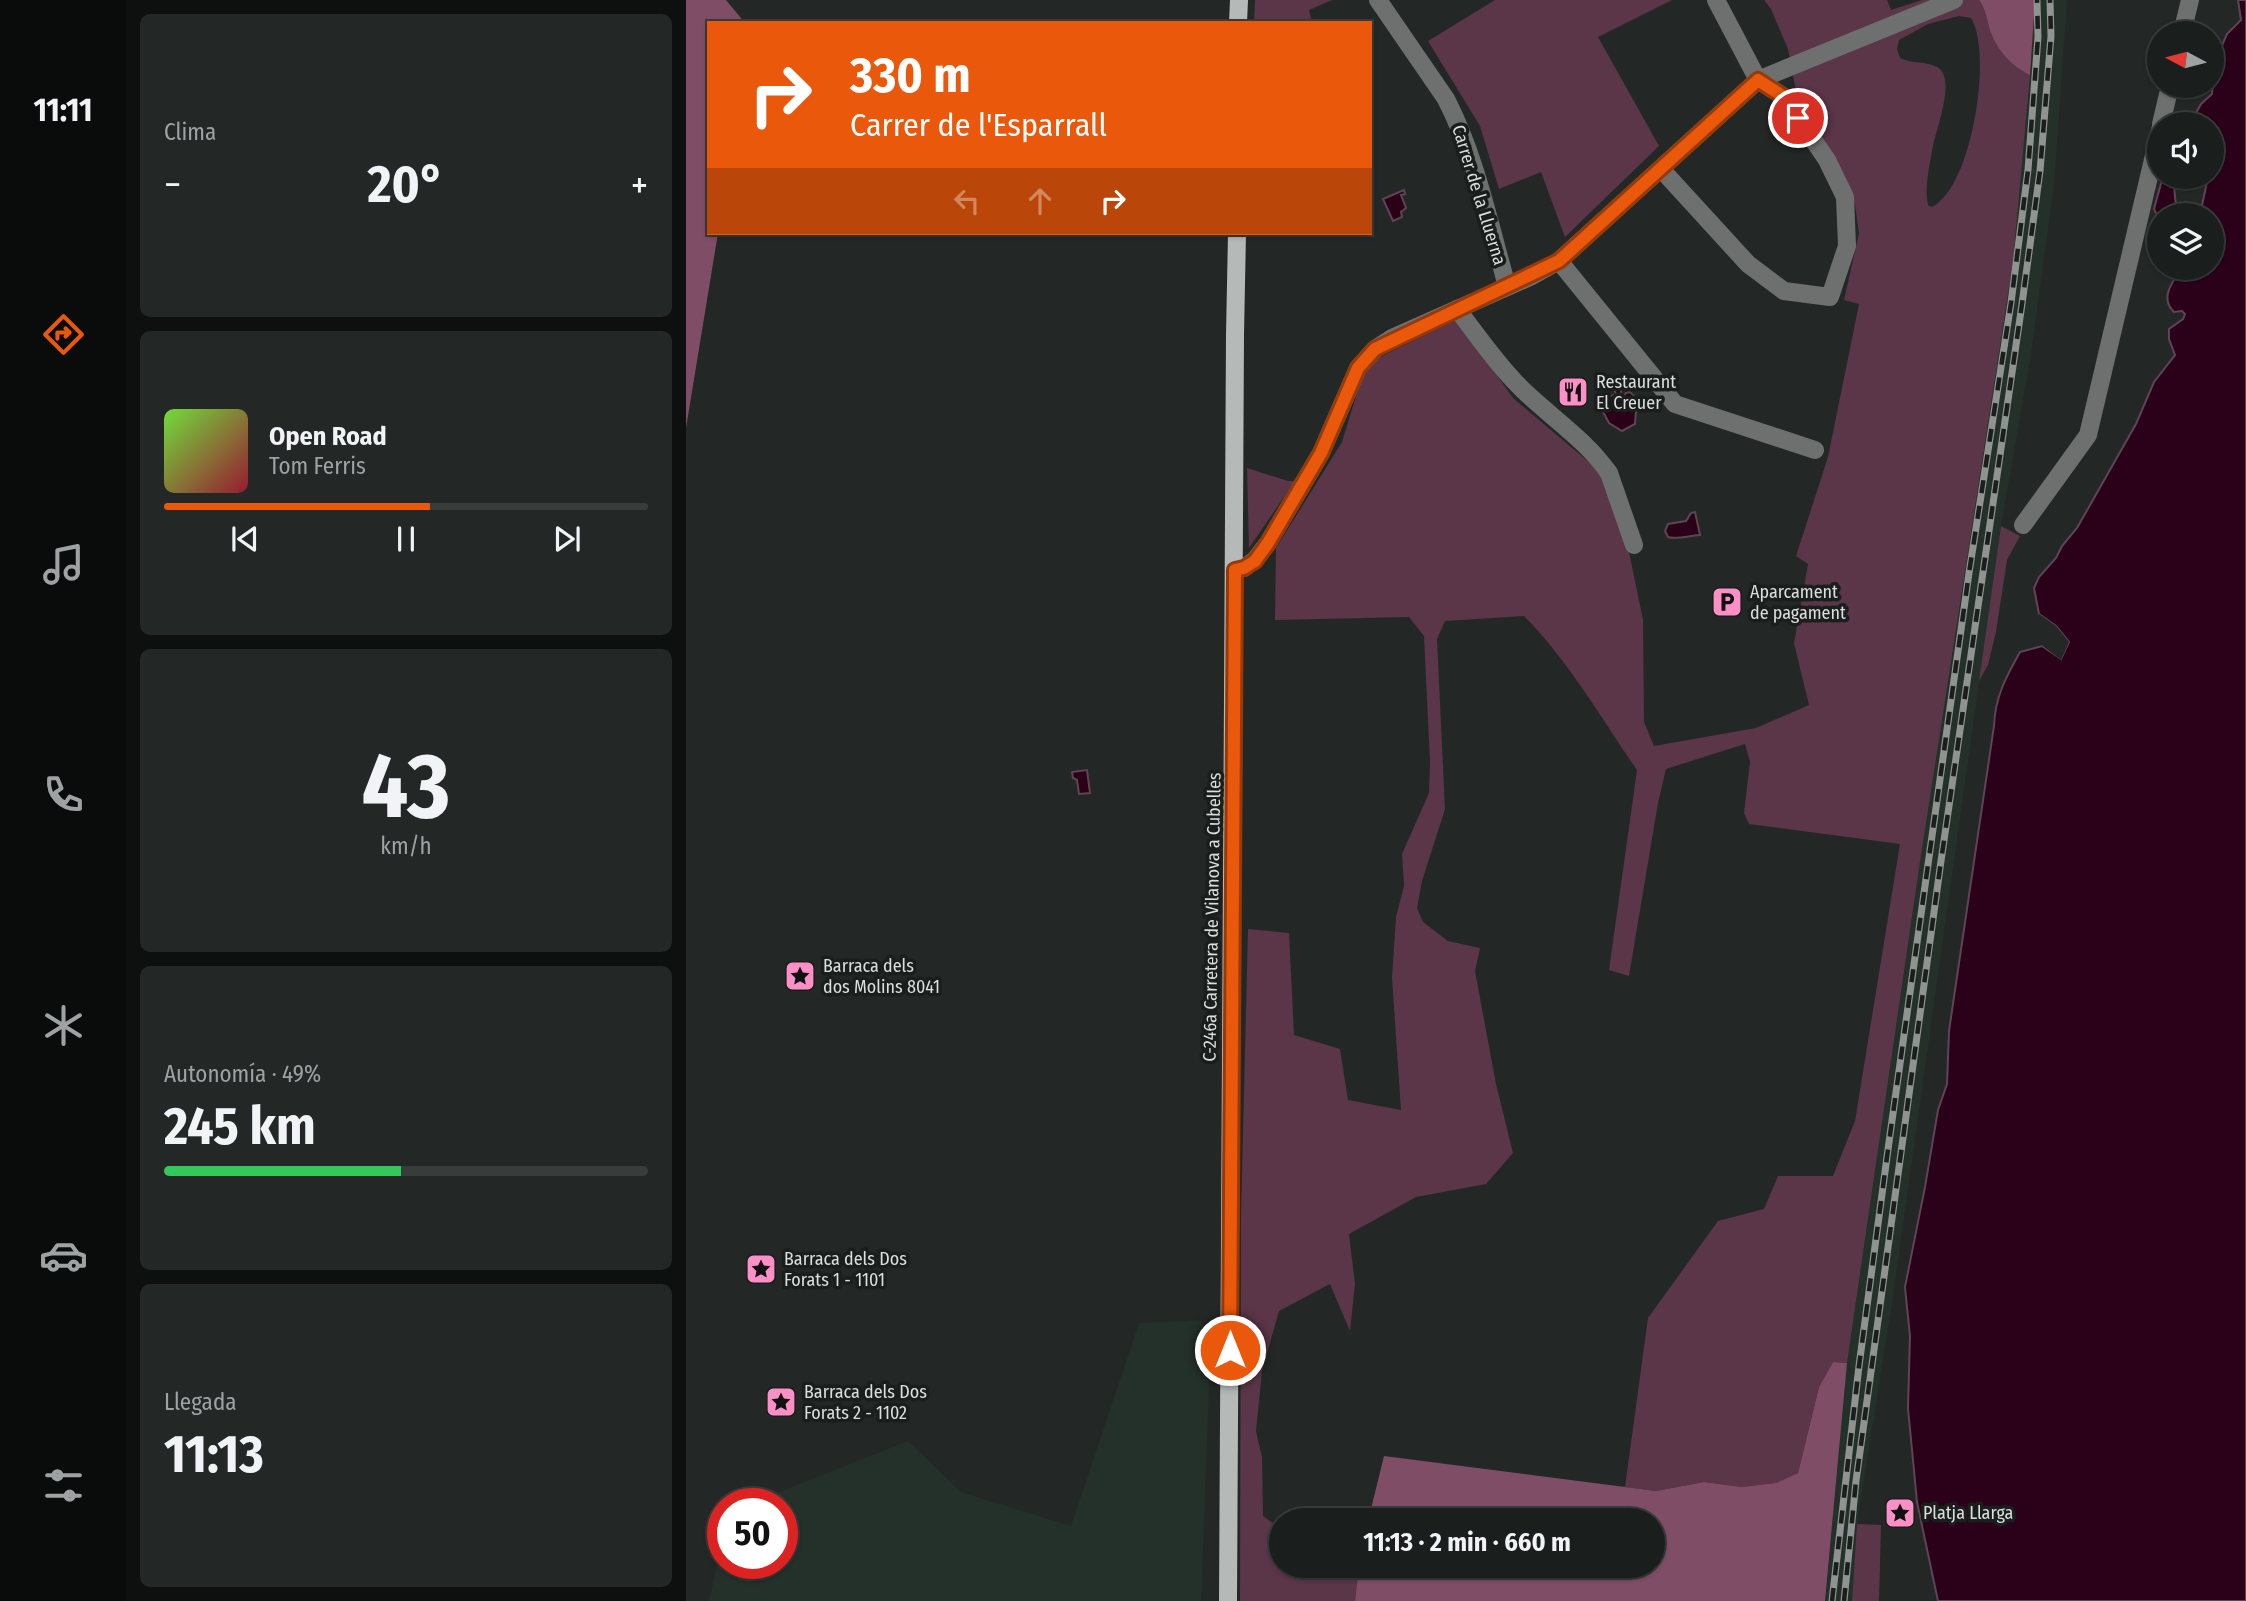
<!DOCTYPE html>
<html lang="es">
<head>
<meta charset="utf-8">
<style>
	:root { --surface:#1a1e1c; --page:#232725; --text:#f1f3f6; --muted:#9fa2a3; --line:#383c3b; --accent:#ea580c }
	body { margin:0; font-family:"Fira Sans Condensed",sans-serif; background:var(--page); color:var(--text); height:100vh; display:flex; flex-direction:column; font-size:26px; white-space:nowrap }
	* { box-sizing:border-box; margin:0 }
	p { font-size:23px; color:var(--muted) }
	.icon { flex:none; width:38px; height:38px; fill:none; stroke:currentColor; stroke-width:2; stroke-linecap:round; stroke-linejoin:round }
	.map { position:relative; flex:1; overflow:hidden }
	.sheet { display:flex; flex-direction:column; gap:14px; padding:14px; background:#0e100f; width:560px }
	.sheet>* { flex:none }
	.guide { position:absolute; left:21px; top:21px; width:665px; height:214px; border-radius:0px; box-shadow:0 2px 5px #0004,0 0 0 2px var(--line); background:#ea580c; color:#fff; overflow:hidden }
	.needle { width:46px; rotate:277deg }
	.tools { position:absolute; left:1461px; top:21px; display:grid; gap:14px }
	.tools a { display:grid; place-items:center; width:77px; height:77px; border-radius:50%; background:var(--surface); box-shadow:0 2px 5px #0004,0 0 0 2px var(--line); font-size:35px }
	.speed { position:absolute; left:21px; top:1488px; display:flex; gap:14px; font-size:35px; font-weight:700; text-align:center }
	.speed>* { display:grid; place-content:center; width:91px; height:91px; border-radius:50%; background:var(--surface); box-shadow:0 2px 5px #0004,0 0 0 2px var(--line); line-height:1 }
	.speed .limit { border:10px solid #d22; background:#fff; color:#111 }
	.pin { position:absolute; display:grid; place-items:center; width:60px; height:60px; color:#fff; margin:-30px; border:4px solid #fff; border-radius:50%; box-shadow:0 2px 7px #0007 }
	.me { position:absolute; width:77px; margin:-38px; rotate:0deg; stroke-linejoin:round; filter:drop-shadow(0 0 5px #0008) }
	.turn { display:flex; align-items:center; gap:24px; height:147px; padding:0 28px; font-size:32px }
	.turn .icon { width:91px; height:91px; stroke-width:2.5 }
	.turn b { display:block; font-size:49px; line-height:60px }
	.lanes { display:flex; align-items:center; height:66px; padding:0 28px; background:#0003; justify-content:center; gap:35px; direction:ltr }
	.lanes .off { opacity:.35 }
	.big { font-size:52px; font-weight:700; line-height:1.1 }
	.sheet .tile { flex:1; display:flex; flex-direction:column; justify-content:center; gap:10px; min-width:0; padding:0 24px; border-radius:10px; background:var(--page) }
	.sheet .dial { align-items:center; gap:0 }
	.dial b { font-size:91px; line-height:1 }
	.song { display:flex; align-items:center; gap:21px }
	.cover { width:84px; height:84px; border-radius:10px; background:linear-gradient(135deg,hsl(100 70% 55%),hsl(350 70% 35%)) }
	.played { height:7px; border-radius:4px; background:linear-gradient(90deg,var(--accent) 55%,var(--line) 55%) }
	.keys { display:flex; justify-content:space-around; direction:ltr }
	.heat { display:flex; justify-content:space-between; align-items:center; font-size:38px; direction:ltr }
	.charge { height:10px; border-radius:5px; background:linear-gradient(90deg,#34c759 49%,var(--line) 0) }
	.trip { position:absolute; left:583px; top:1508px; width:396px; height:70px; border-radius:35px; background:var(--surface); box-shadow:0 2px 5px #0004,0 0 0 2px var(--line); font-weight:700; line-height:70px; text-align:center }
	main { display:flex; flex:1; min-height:0 }
	.menu { display:flex; flex-direction:column; width:126px; justify-content:space-around; align-items:center; background:#0a0c0b; color:var(--muted) }
	.menu .icon { width:49px; height:49px }
	.menu .selected { color:var(--accent) }
	.menu b { font-size:32px; color:var(--text) }
	.map>svg:first-child { display:block }
	.built { fill:#24302a }
	.green { fill:#5b3548; fill-rule:evenodd }
	.forest { fill:#804d66 }
	.water { fill:#2a0119; stroke:#5f4454; stroke-width:2 }
	.pier { fill:#232826 }
	.lines { fill:none; stroke-linecap:round; stroke-linejoin:round }
	.minor { stroke:#6e706f; stroke-width:18 }
	.major { stroke:#b5bab8; stroke-width:18 }
	.rail-casing { stroke:#8f9391; stroke-width:7 }
	.rail { stroke:#1a1e1c; stroke-width:4.5; stroke-dasharray:13; stroke-linecap:butt }
	.route-casing { stroke:#983908; stroke-width:18 }
	.route { stroke:#ea580c; stroke-width:12 }
	.labels { text-anchor:middle; stroke-width:7; stroke-linejoin:round; paint-order:stroke }
	.street-label { font-size:18px; fill:#dcdfdd; stroke:#1a1e1c }
	.poi-label { font-size:18px; fill:#dcdfdd; stroke:#1a1e1c; text-anchor:start }
</style>
</head>
<body>
<main>
<nav class="menu">
<b>11:11</b>
<svg class="icon selected" aria-label="directions" viewBox="0 0 24 24"><path d="M12 3l9 9-9 9-9-9zM9 14v-3h6M13 9l2 2-2 2"/></svg>
<svg class="icon" aria-label="music" viewBox="0 0 24 24"><path d="M9 18V5l10-2v13"/><circle cx="6" cy="18" r="3"/><circle cx="16" cy="16" r="3"/></svg>
<svg class="icon" aria-label="phone" viewBox="0 0 24 24"><path d="M5 4h4l2 5-3 2q2 4 5 5l2-3 5 2v4C11 20 4 13 5 4z"/></svg>
<svg class="icon" aria-label="climate" viewBox="0 0 24 24"><path d="M12 3v18M4 7l16 10M4 17L20 7"/></svg>
<svg class="icon" aria-label="car" viewBox="0 0 24 24"><path d="M5 17H2v-5l4-1 3-4h7l3 4 3 1v5h-3M9 17h6M6 11h13"/><circle cx="7" cy="17" r="2"/><circle cx="17" cy="17" r="2"/></svg>
<svg class="icon" aria-label="filters" viewBox="0 0 24 24"><path d="M4 7h16M4 17h16"/><circle cx="9" cy="7" r="2"/><circle cx="15" cy="17" r="2"/></svg>
</nav>
<section class="sheet">
<div class="tile"><p>Clima</p>
<div class="heat"><a>−</a><b class="big">20°</b><a>+</a></div>
</div>
<div class="tile">
<div class="song"><i class="cover"></i><div><b>Open Road</b><p>Tom Ferris</p></div></div>
<div class="played"></div>
<div class="keys"><svg class="icon" aria-label="previous" viewBox="0 0 24 24"><path d="M18 5L8 12l10 7zM5 5v14"/></svg><svg class="icon" aria-label="pause" viewBox="0 0 24 24"><path d="M8 5v14M16 5v14"/></svg><svg class="icon" aria-label="next" viewBox="0 0 24 24"><path d="M6 5l10 7-10 7zM19 5v14"/></svg></div>
</div>
<div class="tile dial"><b>43</b><p>km/h</p></div>
<div class="tile"><p>Autonomía · 49%</p><b class="big">245 km</b><div class="charge"></div></div>
<div class="tile"><p>Llegada</p><b class="big">11:13</b></div>
</section>
<div class="map">
<svg width="1560" height="1601" viewBox="0 0 1560 1601">
	<rect width="100%" height="100%" fill="#232826"/>
	<g class="built">
		<polygon points="1349,0 1381,0 1368,185 1344,361 1315,526 1206,1303 1171,1524 1166,1601 1139,1601 1161,1363 1234,862 1327,262"/>
		<polygon points="515,1320 525,1335 515,1601 23,1601 37,1538 37,1563 96,1563 96,1503 65,1503 222,1441 275,1492 385,1526 453,1323"/>
	</g>
	<g class="green">
		<polygon points="569,0 646,0 623,10 626,23 568,23"/>
		<polygon points="809,0 986,0 912,37 973,146 879,237 855,172 813,189 794,126 742,41"/>
		<path d="M1078,0H1201L1205,10L1236,0H1293C1300,10 1301,20 1304,31C1311,50 1326,67 1344,75L1327,262L1234,862L1161,1363L1147,1362L1133,1387L1112,1473L1090,1483L1055,1487L1018,1482L970,1491L939,1487L962,1318L1032,1221L1078,1209L1092,1176H1147L1169,1121L1214,844L1063,824L1058,813L1064,762L1059,744L980,769L972,803L943,976L923,970L951,770C915,718 882,660 838,616L759,621L751,639L759,809L736,881L731,908L737,922L762,941L794,948L789,971L810,1084L827,1153L800,1184L730,1197L663,1234L669,1284L664,1331L644,1284L593,1311L576,1371L570,1431L576,1457L577,1516L595,1529V1566H673L669,1601H554L555,1216L562,929L603,933L608,1035L654,1049L662,1100L715,1110L706,978L710,917L718,886L716,854L743,793L744,761L738,636L723,617L589,620L590,548L656,442L678,370L688,360L771,319L827,398L917,474L941,542L957,620L958,722L968,746L1070,728L1123,705L1108,643L1122,564L1110,556L1142,457L1173,304L1158,300L1173,233L1169,205L1158,175L1110,91L1102,49L1085,9ZM1273,16L1285,18C1307,53 1286,188 1246,207L1242,205C1238,188 1244,163 1247,146C1250,130 1271,77 1251,67C1240,61 1225,64 1214,58L1211,49L1213,40L1242,24Z"/>
		<polygon points="561,468 602,481 609,481 563,548"/>
		<polygon points="1315,526 1334,536 1321,560 1310,632 1302,665 1293,681"/>
		<polygon points="1171,1524 1195,1525 1193,1601 1166,1601"/>
	</g>
	<g class="forest">
		<polygon points="0,0 40,0 59,23 23,23 23,233 32,233 0,428"/>
		<path d="M1293,0H1349L1344,75C1326,67 1311,50 1304,31C1301,20 1300,10 1293,0Z"/>
		<polygon points="1147,1362 1161,1363 1139,1601 669,1601 673,1566 966,1566 966,1521 682,1521 698,1456 970,1491 1018,1482 1055,1487 1090,1483 1112,1473 1133,1387"/>
	</g>
	<g class="water">
		<path d="M1552,0H1560V1601H1252L1231,1502L1222,1408L1224,1336L1219,1287L1239,1187L1252,1110L1261,1084L1263,1031L1308,726C1309,697 1320,677 1334,652L1356,646L1375,659L1383,642L1370,626L1353,614L1348,588L1353,577L1370,558L1376,546L1391,528L1450,424L1468,382L1489,355L1483,339V329L1497,319L1499,314L1496,311L1488,312C1473,298 1487,281 1496,268H1526V215H1514L1522,177H1526V124H1504L1515,104L1526,94L1529,61L1541,34L1555,20Z"/>
		<polygon points="1476,180 1488,185 1490,208 1486,215 1474,215 1473,219 1468,209"/>
		<polygon points="718,190 719,194 715,195 720,208 715,212 716,217 707,221 697,199"/>
		<polygon points="935,387 935,395 938,396 940,393 944,392 955,403 950,410 949,424 936,431 923,423 915,408 922,397 930,394 928,388"/>
		<path d="M1009,512L1014,535C1007,535 989,540 982,537L979,531L982,524L1000,521L1005,513Z"/>
		<polygon points="401,770 404,793 393,794 391,780 387,778 386,772"/>
	</g>
	<polygon class="pier" points="1353,614 1370,626 1383,642 1375,660 1353,643 1358,643 1374,654 1379,642 1368,629 1351,617"/>
	<g class="lines">
		<g class="minor">
			<path d="M692,0L760,99C790,157 803,223 821,286"/>
			<polyline points="1496,33 1504,0"/>
			<polyline points="1475,124 1484,86"/>
			<polyline points="976,170 1062,264 1098,291 1144,297 1161,246 1159,197 1141,160 1098,97 1072,80 1030,0"/>
			<polyline points="873,261 989,404 1129,450"/>
			<path d="M771,309C792,336 812,366 837,390C866,418 900,440 923,473L948,545"/>
			<polyline points="1337,525 1402,435 1474,130"/>
			<polyline points="549,570 558,568 569,560 582,543 635,453 672,368 689,349 706,338 846,276 873,261 1072,80 1268,0"/>
		</g>
		<g class="major">
			<polyline points="552,23 553,0"/>
			<polyline points="542,1601 549,335 551,233"/>
		</g>
		<g class="rail-casing">
			<g id="rail">
				<polyline points="1146,1601 1173,1366 1203,1142 1283,573 1325,303 1342,170 1352,37 1351,0"/>
				<polyline points="1158,1601 1170,1481 1255,861 1336,304 1354,171 1365,36 1364,0"/>
			</g>
		</g>
		<use href="#rail" class="rail"/>
	</g>
	<g class="lines">
		<g class="route-casing">
			<polyline id="route" points="544,1350 549,570 558,568 569,561 582,543 635,453 672,368 689,349 873,261 1072,80 1098,97 1112,118"/>
		</g>
		<use href="#route" class="route"/>
	</g>
	<defs>
		<g id="restaurant-square" transform="scale(1.575)"><rect x="-9" y="-9" width="18" height="18" rx="4" fill="#fb8fc6" stroke="#1a1e1c"/><path d="M-5-6h1v4h1v-4h1v4h1v-4h1v5L-1.5 .5V6h-2V.5L-5-1ZM5-6V6H3V1.5H1.5Q1.5-4 5-6Z" fill="#111"/></g>
		<g id="parking-square" transform="scale(1.575)"><rect x="-9" y="-9" width="18" height="18" rx="4" fill="#fb8fc6" stroke="#1a1e1c"/><path d="M-3.5-5.5H1a3.5 3.5 0 0 1 0 7H-1V5.5H-3.5ZM-1-3.4V-.6H.8a1.4 1.4 0 0 0 0-2.8Z" fill="#111"/></g>
		<g id="sight-square" transform="scale(1.575)"><rect x="-9" y="-9" width="18" height="18" rx="4" fill="#fb8fc6" stroke="#1a1e1c"/><path d="M0-6L1.8-2.2L6-1.7L2.9 1.2L3.7 5.4L0 3.3L-3.7 5.4L-2.9 1.2L-6-1.7L-1.8-2.2Z" fill="#111"/></g>
	</defs>
	<g fill-rule="evenodd">
		<use href="#restaurant-square" x="887" y="392"/>
		<use href="#parking-square" x="1041" y="602"/>
		<use href="#sight-square" x="114" y="976"/>
		<use href="#sight-square" x="75" y="1269"/>
		<use href="#sight-square" x="95" y="1402"/>
		<use href="#sight-square" x="1214" y="1513"/>
	</g>
	<g class="labels">
		<g class="street-label">
			<text transform="translate(793 195) rotate(73)" y="6">Carrer de la Lluerna</text>
			<text transform="translate(526 917) rotate(-89)" y="6">C-246a Carretera de Vilanova a Cubelles</text>
		</g>
		<g class="poi-label">
			<text x="910" y="388">Restaurant<tspan x="910" dy="21">El Creuer</tspan></text>
			<text x="1064" y="598">Aparcament<tspan x="1064" dy="21">de pagament</tspan></text>
			<text x="137" y="972">Barraca dels<tspan x="137" dy="21">dos Molins 8041</tspan></text>
			<text x="98" y="1265">Barraca dels Dos<tspan x="98" dy="21">Forats 1 - 1101</tspan></text>
			<text x="118" y="1398">Barraca dels Dos<tspan x="118" dy="21">Forats 2 - 1102</tspan></text>
			<text x="1237" y="1519">Platja Llarga</text>
		</g>
	</g>
</svg>
<div class="tools">
<a><svg class="needle" viewBox="-14 -14 28 28"><path d="M0-13l5 13h-10z" fill="#e53935"/><path d="M0 13l5-13h-10z" fill="#9fa2a3"/></svg></a>
<a><svg class="icon" aria-label="sound" viewBox="0 0 24 24"><path d="M4 9h4l5-4v14l-5-4H4zM17 9q2 3 0 6"/></svg></a>
<a><svg class="icon" aria-label="layers" viewBox="0 0 24 24"><path d="M12 4l9 5-9 5-9-5zM3 14l9 5 9-5"/></svg></a>
</div>
<div class="speed"><div class="limit">50</div></div>
<div class="pin" style="left:1112px;top:118px;background:#d93025"><svg class="icon" aria-label="arrive" viewBox="0 0 24 24"><path d="M6 21V4h12l-3 4 3 4H6"/></svg></div>
<svg class="me" style="left:544px;top:1350px" viewBox="-20 -20 40 40"><circle r="17" fill="#ea580c" stroke="#fff" stroke-width="3"/><path d="M0-11L8 9 0 5-8 9z" fill="#fff"/></svg>
<div class="trip">11:13 · 2 min · 660 m</div>
<div class="guide">
<div class="turn"><svg class="icon" aria-label="right" viewBox="0 0 24 24"><path d="M7 20v-9h11M14 6l5 5-5 5"/></svg><div><b>330 m</b>Carrer de l'Esparrall</div></div>
<div class="lanes"><svg class="icon off" aria-label="left" viewBox="0 0 24 24"><path d="M17 20v-9H6M10 6l-5 5 5 5"/></svg><svg class="icon off" aria-label="ahead" viewBox="0 0 24 24"><path d="M12 20V5M6 11l6-6 6 6"/></svg><svg class="icon" aria-label="right" viewBox="0 0 24 24"><path d="M7 20v-9h11M14 6l5 5-5 5"/></svg></div>
</div>
</div>
</main>
</body>
</html>
